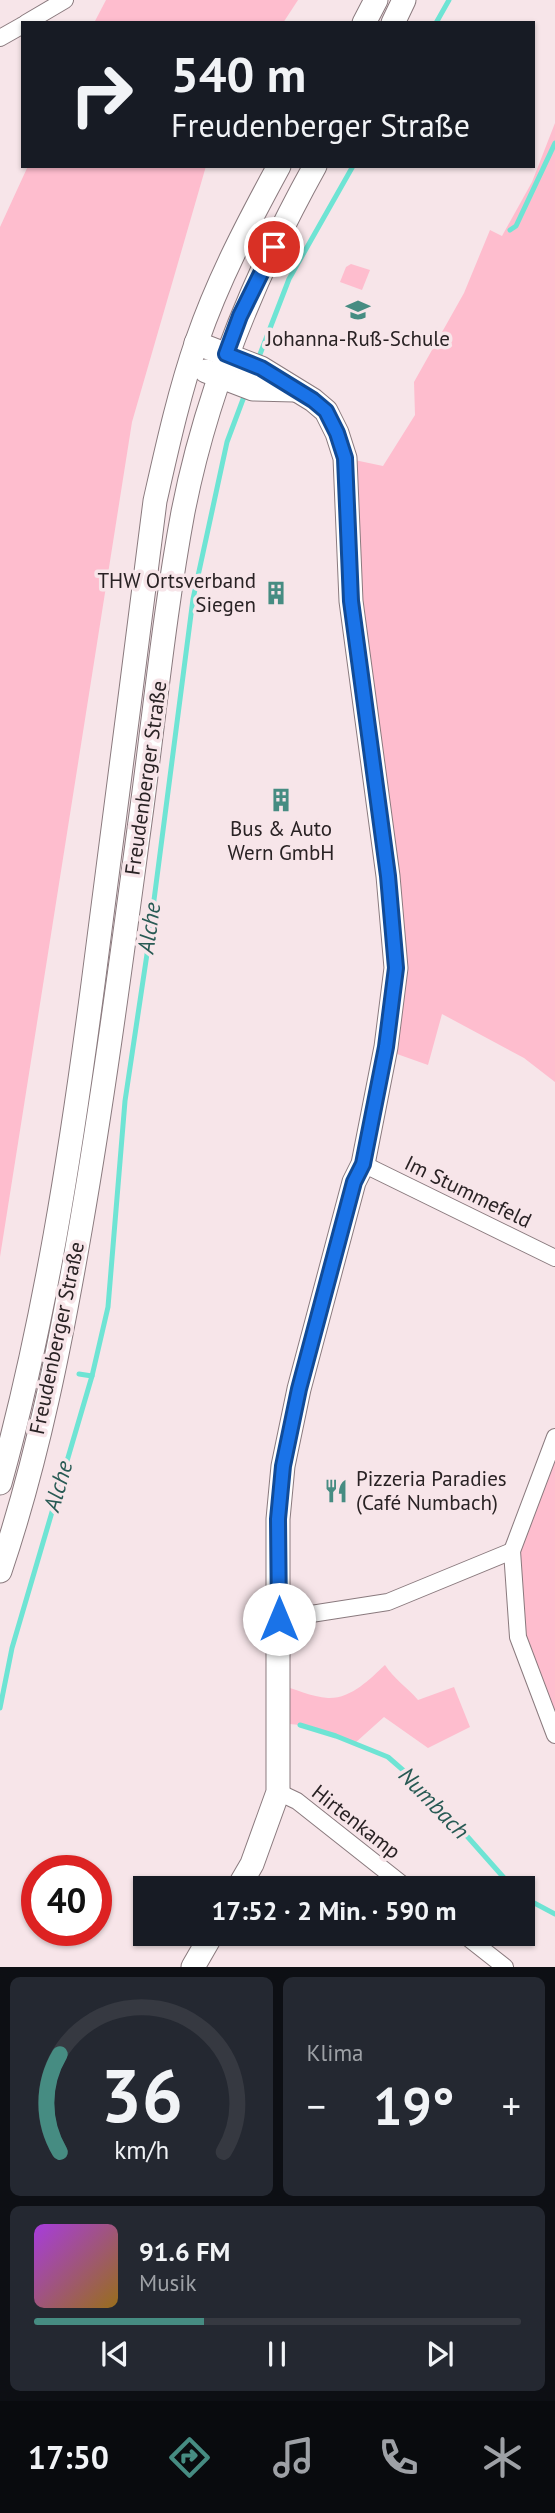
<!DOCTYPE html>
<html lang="de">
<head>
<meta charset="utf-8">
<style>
	:root { --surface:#171b24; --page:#242831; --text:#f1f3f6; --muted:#9ea1a6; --line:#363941; --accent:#468c82 }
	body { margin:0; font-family:"PT Sans",sans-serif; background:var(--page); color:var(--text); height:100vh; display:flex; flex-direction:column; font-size:26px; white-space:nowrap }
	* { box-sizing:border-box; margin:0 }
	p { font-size:23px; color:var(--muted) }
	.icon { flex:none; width:38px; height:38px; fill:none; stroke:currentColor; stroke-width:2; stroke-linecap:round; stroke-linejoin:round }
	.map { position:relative; height:1967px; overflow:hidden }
	.details { display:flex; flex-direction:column; gap:10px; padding:10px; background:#0d0f14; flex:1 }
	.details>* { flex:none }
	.hud { position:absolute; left:21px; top:21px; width:514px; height:147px; border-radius:0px; box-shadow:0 2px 5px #0004; background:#171b24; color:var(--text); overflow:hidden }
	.speed { position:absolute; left:21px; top:1855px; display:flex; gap:14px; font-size:35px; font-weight:700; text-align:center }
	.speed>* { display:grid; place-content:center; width:91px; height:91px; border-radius:50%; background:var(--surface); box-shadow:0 2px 5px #0004; line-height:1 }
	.speed .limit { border:10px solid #d22; background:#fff; color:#111 }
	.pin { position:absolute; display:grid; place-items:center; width:60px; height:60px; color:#fff; margin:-30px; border:4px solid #fff; border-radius:50%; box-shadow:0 2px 7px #0007 }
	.me { position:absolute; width:77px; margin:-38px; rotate:0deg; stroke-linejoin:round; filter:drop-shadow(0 0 5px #0008) }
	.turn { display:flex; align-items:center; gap:24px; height:147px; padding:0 35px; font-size:32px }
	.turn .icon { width:91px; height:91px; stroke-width:2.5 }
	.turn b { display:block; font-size:49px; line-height:60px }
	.big { font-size:52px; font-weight:700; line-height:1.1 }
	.details .tile { flex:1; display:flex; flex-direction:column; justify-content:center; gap:10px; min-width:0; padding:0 24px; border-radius:10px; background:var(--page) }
	.details .dial { align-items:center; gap:0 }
	.dial svg { height:182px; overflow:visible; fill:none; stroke:var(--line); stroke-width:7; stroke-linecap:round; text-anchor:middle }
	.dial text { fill:var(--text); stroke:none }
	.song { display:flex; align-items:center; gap:21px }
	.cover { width:84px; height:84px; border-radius:10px; background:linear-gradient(135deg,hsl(280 70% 55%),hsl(40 70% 35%)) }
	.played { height:7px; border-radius:4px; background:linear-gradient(90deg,var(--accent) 35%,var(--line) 35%) }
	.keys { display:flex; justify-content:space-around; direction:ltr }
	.heat { display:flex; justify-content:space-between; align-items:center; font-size:38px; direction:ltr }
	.details .tiles { flex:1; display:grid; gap:10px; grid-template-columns:1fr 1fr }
	.tile:last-child { grid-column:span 2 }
	.trip { position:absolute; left:133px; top:1876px; width:402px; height:70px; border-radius:0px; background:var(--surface); box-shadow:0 2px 5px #0004; font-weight:700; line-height:70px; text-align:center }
	.tabs { display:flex; height:112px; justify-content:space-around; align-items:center; background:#090b0e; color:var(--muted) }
	.tabs .icon { width:49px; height:49px }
	.tabs .current { color:var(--accent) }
	.tabs b { font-size:32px; color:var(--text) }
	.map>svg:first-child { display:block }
	.green { fill:#febdce }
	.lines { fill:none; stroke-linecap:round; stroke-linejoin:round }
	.stream { stroke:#6ee4d4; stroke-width:5 }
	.street-casing { stroke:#8a7a7e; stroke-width:18 }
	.secondary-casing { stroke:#8a7a7e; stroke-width:25 }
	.street { stroke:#fff; stroke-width:16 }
	.secondary { stroke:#fff; stroke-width:23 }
	.route-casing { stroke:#114b97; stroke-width:18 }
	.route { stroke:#1a73e8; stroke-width:12 }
	.labels { text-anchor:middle; stroke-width:7; stroke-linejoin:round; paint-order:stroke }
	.poi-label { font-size:21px; fill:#292224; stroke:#f7e5e9 }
	.street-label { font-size:21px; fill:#292224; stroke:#f7e5e9 }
	.water-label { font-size:23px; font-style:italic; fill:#285a54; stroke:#f7e5e9 }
</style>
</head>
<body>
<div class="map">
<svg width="555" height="1967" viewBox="0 0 555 1967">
	<rect width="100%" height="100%" fill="#f7e5e9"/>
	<g class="green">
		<polygon points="106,0 298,0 283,23 94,23"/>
		<polygon points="555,123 555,1082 524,1058 442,1014 428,1065 397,1054 386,1047 391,1015 345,458 383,466 415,415 414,382 464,293 490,230 502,236 532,182"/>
		<polygon points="28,166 206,166 132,422 0,1257 0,227"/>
		<polygon points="351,264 370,270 362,290 340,282 346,267"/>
		<polygon points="555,1460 555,1735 518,1637 512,1551 546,1464"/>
		<path d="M385,1665C394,1679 407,1687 418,1700L454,1687L470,1727L428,1748L384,1717L355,1743L300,1725L279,1723V1684C294,1689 312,1697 328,1698C351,1699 370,1679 385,1665Z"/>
	</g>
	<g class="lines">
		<g class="stream">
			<polyline points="436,23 449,0"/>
			<polyline points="510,230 516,226 555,143"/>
			<polyline points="257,362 289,279 353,166"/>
			<polyline points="79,1374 92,1376"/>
			<polyline points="0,1708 12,1648 92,1376 108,1307 125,1101 147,954 193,599 227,442 245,394"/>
			<polyline points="300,1725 336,1736 388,1757 427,1791 513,1888"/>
			<polyline points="523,1897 555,1914"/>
		</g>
		<g class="street-casing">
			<g id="street">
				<polyline points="26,23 65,0"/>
				<polyline points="0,38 23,25"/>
				<polyline points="363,1164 555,1258"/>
				<polyline points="555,1437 512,1551 518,1637 555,1735"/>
				<polyline points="279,1619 388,1602 512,1551"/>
				<polyline points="278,1792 297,1801 407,1888"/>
				<polyline points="463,1934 505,1967"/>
			</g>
		</g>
		<g class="secondary-casing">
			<g id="secondary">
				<polyline points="364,23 376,0"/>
				<polyline points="393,23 404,0"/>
				<polyline points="196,343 261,368 313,400 326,411 337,433 345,458 351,601 388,876 396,968 386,1047 363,1164 354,1182 299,1389 283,1466 278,1519 278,1792 252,1864 238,1888"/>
				<polyline points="206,371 253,389 294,390"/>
				<path d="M0,1483C45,1320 71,1152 93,984C115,823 134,662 155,501C167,448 179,393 197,341C218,280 248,223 279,166"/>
				<path d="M0,1571C38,1459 61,1341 81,1225C105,1086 123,947 142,807C155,709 165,609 183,512C207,390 255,274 315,166"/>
				<polyline points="193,1967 212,1934"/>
			</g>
		</g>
		<use href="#street" class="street"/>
		<use href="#secondary" class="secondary"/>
	</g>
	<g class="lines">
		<g class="route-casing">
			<polyline id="route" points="274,247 240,316 226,354 261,368 313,400 326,411 337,433 345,458 351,601 388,876 396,968 386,1047 363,1164 354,1182 299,1389 283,1466 278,1519 279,1619"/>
		</g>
		<use href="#route" class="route"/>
	</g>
	<defs>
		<g id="school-bare" transform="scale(1.89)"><path d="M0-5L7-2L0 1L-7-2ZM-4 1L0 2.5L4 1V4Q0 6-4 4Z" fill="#468c82" stroke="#f7e5e9" stroke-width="2.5" paint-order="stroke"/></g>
		<g id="building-bare" transform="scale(1.89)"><path d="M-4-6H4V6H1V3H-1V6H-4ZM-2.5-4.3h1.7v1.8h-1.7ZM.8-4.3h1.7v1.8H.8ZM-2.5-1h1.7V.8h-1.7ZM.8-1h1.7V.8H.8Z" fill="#468c82" stroke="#f7e5e9" stroke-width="2.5" paint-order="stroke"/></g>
		<g id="restaurant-bare" transform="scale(1.89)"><path d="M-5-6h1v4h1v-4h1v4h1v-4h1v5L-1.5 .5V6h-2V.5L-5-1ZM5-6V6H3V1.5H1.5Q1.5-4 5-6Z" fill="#468c82" stroke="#f7e5e9" stroke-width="2.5" paint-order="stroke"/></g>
	</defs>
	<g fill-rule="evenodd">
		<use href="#school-bare" x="358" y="310"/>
		<use href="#building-bare" x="276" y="593"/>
		<use href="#building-bare" x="281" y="800"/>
		<use href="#restaurant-bare" x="336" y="1491"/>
	</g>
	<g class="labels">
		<g class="poi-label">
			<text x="358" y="346">Johanna-Ruß-Schule</text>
			<text x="256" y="588" text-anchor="end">THW Ortsverband<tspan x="256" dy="24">Siegen</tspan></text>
			<text x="281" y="836">Bus &amp; Auto<tspan x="281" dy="24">Wern GmbH</tspan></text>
			<text x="356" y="1486" text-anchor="start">Pizzeria Paradies<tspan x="356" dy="24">(Café Numbach)</tspan></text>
		</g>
		<g class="street-label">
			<text transform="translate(146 778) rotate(-82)" y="7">Freudenberger Straße</text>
			<text transform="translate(468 1192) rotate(26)" y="7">Im Stummefeld</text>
			<text transform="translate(57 1338) rotate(-78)" y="7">Freudenberger Straße</text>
			<text transform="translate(356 1822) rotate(38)" y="7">Hirtenkamp</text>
		</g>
		<g class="water-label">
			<text transform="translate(149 928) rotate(-82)" y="8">Alche</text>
			<text transform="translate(58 1486) rotate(-74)" y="8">Alche</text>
			<text transform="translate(434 1803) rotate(46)" y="8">Numbach</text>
		</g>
	</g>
</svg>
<div class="speed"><div class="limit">40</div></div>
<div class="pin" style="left:274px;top:247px;background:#d93025"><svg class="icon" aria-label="arrive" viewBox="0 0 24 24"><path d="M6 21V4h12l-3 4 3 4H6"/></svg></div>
<svg class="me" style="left:279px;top:1619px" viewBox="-20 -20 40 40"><circle r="19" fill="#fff"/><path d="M0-13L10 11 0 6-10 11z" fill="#1a73e8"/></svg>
<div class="trip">17:52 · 2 Min. · 590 m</div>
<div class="hud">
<div class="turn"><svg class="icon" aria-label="right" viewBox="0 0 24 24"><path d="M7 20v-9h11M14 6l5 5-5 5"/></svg><div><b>540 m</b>Freudenberger Straße</div></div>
</div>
</div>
<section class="details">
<div class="tiles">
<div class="tile dial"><svg viewBox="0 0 100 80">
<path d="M14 69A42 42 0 1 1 86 69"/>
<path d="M14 69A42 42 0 0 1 14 26" stroke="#468c82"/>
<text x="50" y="56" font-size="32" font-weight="700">36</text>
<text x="50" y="72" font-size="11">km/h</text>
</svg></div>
<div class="tile"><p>Klima</p>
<div class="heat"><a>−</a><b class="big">19°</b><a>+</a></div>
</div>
<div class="tile">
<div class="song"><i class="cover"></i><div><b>91.6 FM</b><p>Musik</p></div></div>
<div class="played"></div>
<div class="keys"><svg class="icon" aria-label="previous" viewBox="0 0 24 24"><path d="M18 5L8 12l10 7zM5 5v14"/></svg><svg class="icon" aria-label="pause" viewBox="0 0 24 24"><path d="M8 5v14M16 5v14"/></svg><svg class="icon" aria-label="next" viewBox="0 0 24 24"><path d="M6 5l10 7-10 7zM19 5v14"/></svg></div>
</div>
</div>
</section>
<nav class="tabs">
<b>17:50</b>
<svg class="icon current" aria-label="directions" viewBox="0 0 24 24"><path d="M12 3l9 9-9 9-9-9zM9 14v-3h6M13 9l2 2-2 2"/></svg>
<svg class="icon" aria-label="music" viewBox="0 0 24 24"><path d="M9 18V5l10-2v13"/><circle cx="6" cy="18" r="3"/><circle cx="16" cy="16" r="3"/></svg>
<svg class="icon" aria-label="phone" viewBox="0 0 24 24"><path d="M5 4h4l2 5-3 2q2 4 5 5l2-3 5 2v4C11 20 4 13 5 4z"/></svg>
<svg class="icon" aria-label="climate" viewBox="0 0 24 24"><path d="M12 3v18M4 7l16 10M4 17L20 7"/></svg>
</nav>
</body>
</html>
